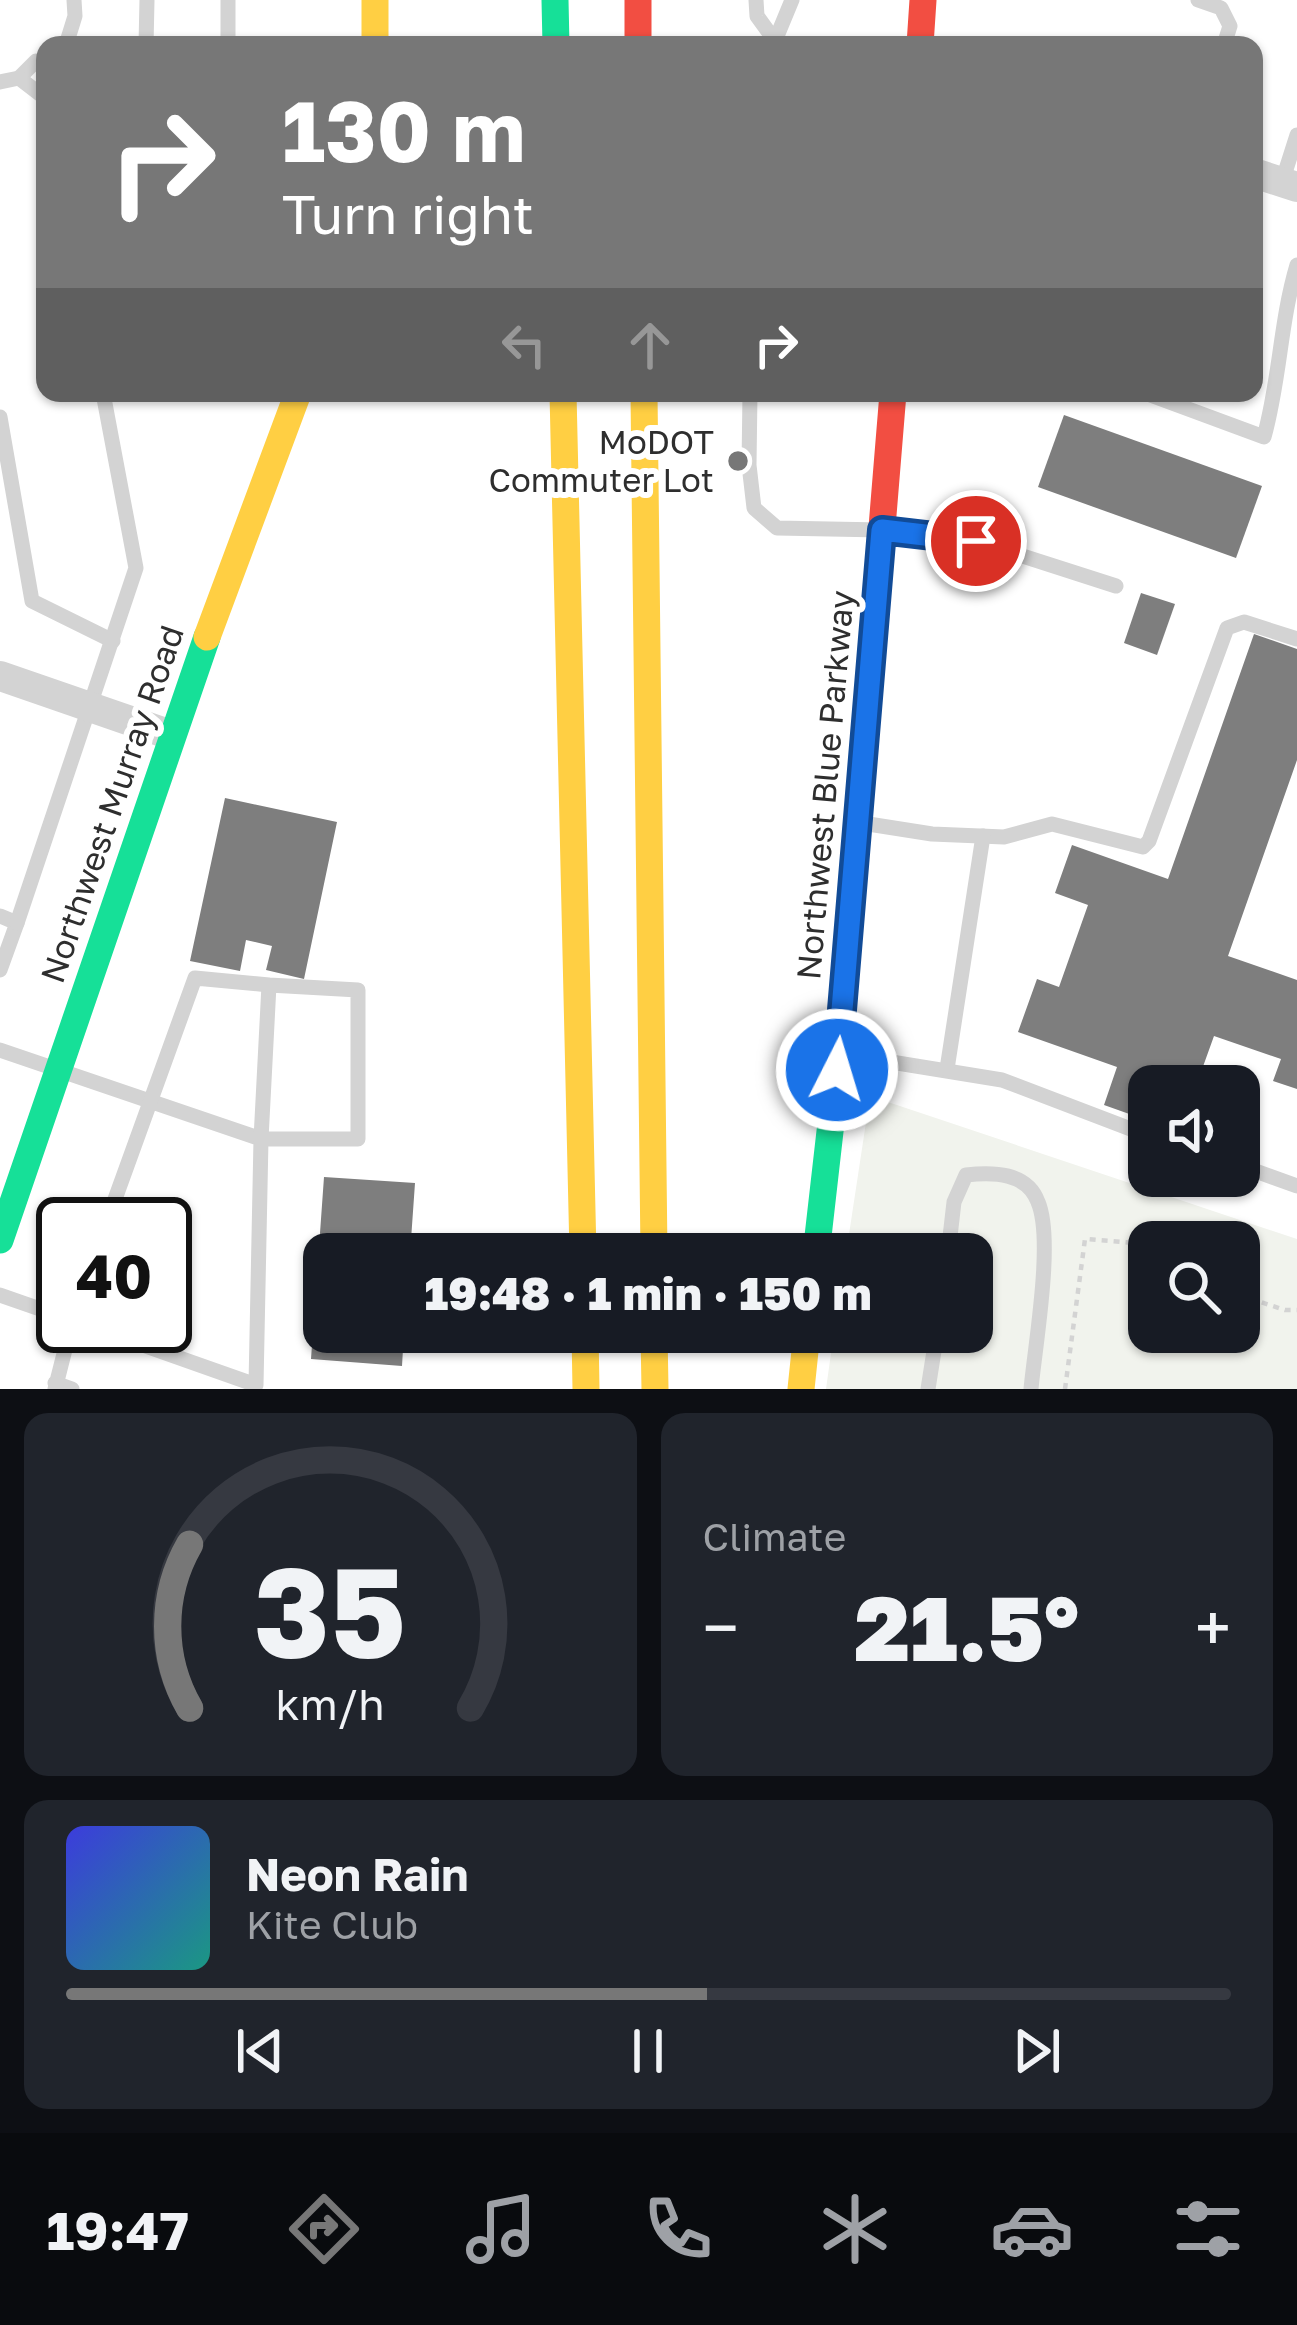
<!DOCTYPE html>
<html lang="en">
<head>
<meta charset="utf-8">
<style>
	:root { --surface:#171b24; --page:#20242c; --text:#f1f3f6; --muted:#9ea1a6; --line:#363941; --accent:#777 }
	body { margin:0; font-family:"Golos Text",sans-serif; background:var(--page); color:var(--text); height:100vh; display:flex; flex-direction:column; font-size:45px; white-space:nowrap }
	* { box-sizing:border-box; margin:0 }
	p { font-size:39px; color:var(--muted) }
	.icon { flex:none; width:66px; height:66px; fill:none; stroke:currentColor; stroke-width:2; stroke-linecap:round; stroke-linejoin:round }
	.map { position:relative; height:1389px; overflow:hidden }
	.drawer { display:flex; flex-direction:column; gap:24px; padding:24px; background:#0d0f14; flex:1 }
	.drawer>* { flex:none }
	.banner { position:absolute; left:36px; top:36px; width:1227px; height:366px; border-radius:24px; box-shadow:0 3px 9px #0004; background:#777; color:#fff; overflow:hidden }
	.tools { position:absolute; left:1128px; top:1065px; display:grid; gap:24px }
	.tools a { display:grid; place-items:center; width:132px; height:132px; border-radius:24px; background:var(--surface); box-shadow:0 3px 9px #0004; font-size:60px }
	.speed { position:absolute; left:36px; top:1197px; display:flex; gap:24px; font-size:60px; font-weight:700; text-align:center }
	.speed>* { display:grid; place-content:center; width:156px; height:156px; border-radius:50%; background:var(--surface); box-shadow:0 3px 9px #0004; line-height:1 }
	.speed .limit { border:6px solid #111; border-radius:18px; background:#fff; color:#111 }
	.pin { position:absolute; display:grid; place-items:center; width:102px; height:102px; color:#fff; margin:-51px; border:6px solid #fff; border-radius:50%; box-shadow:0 3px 12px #0007 }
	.me { position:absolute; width:132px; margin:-66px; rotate:5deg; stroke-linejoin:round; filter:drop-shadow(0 0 9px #0008) }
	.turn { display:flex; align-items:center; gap:42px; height:252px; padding:0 48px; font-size:54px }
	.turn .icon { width:156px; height:156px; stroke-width:2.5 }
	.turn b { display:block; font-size:84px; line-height:102px }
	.lanes { display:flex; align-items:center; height:114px; padding:0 48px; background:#0003; justify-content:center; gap:60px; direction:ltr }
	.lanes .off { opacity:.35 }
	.big { font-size:90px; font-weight:800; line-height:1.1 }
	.drawer .tile { flex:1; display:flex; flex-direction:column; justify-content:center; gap:18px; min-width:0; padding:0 42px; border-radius:24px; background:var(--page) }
	.drawer .dial { align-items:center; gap:0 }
	.dial svg { height:312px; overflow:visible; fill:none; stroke:var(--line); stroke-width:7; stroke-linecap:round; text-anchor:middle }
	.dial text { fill:var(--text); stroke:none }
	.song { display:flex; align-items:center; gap:36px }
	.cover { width:144px; height:144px; border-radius:18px; background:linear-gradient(135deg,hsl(240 70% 55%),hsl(170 70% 35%)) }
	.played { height:12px; border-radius:6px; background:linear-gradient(90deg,var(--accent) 55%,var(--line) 55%) }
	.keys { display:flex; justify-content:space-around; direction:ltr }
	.heat { display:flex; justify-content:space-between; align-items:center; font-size:66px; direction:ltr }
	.drawer .tiles { flex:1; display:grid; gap:24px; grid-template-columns:1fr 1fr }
	.tile:last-child { grid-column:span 2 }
	.trip { position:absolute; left:303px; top:1233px; width:690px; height:120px; border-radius:24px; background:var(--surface); box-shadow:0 3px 9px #0004; font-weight:800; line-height:120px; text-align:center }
	.dock { display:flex; height:192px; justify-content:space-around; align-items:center; background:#090b0e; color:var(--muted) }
	.dock .icon { width:84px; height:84px }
	.dock .selected { color:var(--accent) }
	.dock b { font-size:54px; color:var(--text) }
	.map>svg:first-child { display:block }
	.green { fill:#f1f3ed; fill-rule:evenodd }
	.building { fill:#7e7e7e }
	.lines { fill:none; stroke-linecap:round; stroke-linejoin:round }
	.path { stroke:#d3d3d3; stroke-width:4.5; stroke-dasharray:6 6; stroke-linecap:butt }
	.lane { stroke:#d3d3d3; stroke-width:15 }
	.street { stroke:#d3d3d3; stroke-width:30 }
	.fast { stroke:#16e098; stroke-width:27 }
	.slow { stroke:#ffcf43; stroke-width:27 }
	.jam { stroke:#f24e42; stroke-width:27 }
	.route-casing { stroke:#114b97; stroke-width:30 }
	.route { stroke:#1a73e8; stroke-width:21 }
	.poi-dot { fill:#777; stroke:#fff; stroke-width:4.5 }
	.labels { text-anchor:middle; stroke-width:12; stroke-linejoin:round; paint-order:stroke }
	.poi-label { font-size:33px; fill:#2e2e2e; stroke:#fff; text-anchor:end }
	.street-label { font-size:33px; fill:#2e2e2e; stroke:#fff }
</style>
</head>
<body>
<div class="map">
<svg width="1297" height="1389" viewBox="0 0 1297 1389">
	<rect width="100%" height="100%" fill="#fff"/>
	<path class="green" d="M870,1096L1297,1239V1389H826L834,1332H972V1254H846ZM1149,1242H1239V1332H1149Z"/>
	<g class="building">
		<polygon points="1064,415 1262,486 1236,558 1038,487"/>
		<polygon points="1141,593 1175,604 1157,655 1124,643"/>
		<polygon points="1254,634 1297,649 1297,760 1228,956 1297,980 1297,1089 1273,1081 1281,1059 1214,1036 1196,1086 1149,1086 1149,1121 1104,1105 1117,1067 1018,1032 1037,979 1059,987 1088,905 1055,893 1072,845 1168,879"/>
		<polygon points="225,798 337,822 304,979 266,970 272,946 246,940 240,971 190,961"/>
		<polygon points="324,1177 415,1183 410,1254 324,1254 324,1332 404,1332 402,1366 311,1359"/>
	</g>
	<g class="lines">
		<g class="path">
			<polyline points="1239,1295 1285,1310 1297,1310"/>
			<polyline points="1065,1389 1085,1239 1149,1244"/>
		</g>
		<g class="lane">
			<polyline points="228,0 228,45"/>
			<polyline points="756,0 757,16 775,41 792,0"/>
			<polyline points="1198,0 1221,8 1230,26 1224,45"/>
			<polyline points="66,45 75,16 74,0"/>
			<polyline points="146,45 147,0"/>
			<polyline points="19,78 36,61 45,63"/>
			<polyline points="0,82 19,78 45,98"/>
			<polyline points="1282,182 1297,135"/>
			<polyline points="750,393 749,465 754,508 777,528 882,530 976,541 1116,586"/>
			<path d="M1145,393L1264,437C1280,380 1280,322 1297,265"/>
			<polyline points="0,417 32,601 113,641"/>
			<polyline points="862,823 932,834 1004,837 1052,824 1143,847 1149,841 1227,628 1244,622 1297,639"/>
			<polyline points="0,916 17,923 0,970"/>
			<polyline points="17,923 136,568 103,393"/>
			<polyline points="0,1050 261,1139 256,1385 89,1326"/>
			<polyline points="842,1054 1002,1080 1149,1136"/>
			<polyline points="947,1069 983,836"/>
			<polyline points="1239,1165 1297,1186"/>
			<polyline points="106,1224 195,978 269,985 261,1139 358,1139 358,990 269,985"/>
			<path d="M948,1254L954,1202L966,1175C993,1172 1027,1172 1038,1202C1054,1240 1035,1345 1031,1389"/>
			<polyline points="0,1295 63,1317"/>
			<polyline points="55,1383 72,1389"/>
			<polyline points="55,1389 71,1326"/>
			<polyline points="928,1389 937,1332"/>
		</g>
		<g class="street">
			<polyline points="1254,173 1297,187"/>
			<polyline points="0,676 171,735"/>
		</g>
		<g class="fast">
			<polyline points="555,0 556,45"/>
			<polyline points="0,1240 207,637"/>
			<polyline points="816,1254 837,1070 878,576"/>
		</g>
		<g class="slow">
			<polyline points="375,0 375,45"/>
			<polyline points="563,393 583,1254"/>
			<polyline points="644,393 654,1254"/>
			<polyline points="207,637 298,393"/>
			<polyline points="585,1332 586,1389"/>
			<polyline points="654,1332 655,1389"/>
			<polyline points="801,1389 807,1332"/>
		</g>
		<g class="jam">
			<polyline points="638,0 638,45"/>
			<polyline points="920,45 923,0"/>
			<polyline points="878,576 893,393"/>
		</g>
	</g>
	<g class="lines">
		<g class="route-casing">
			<polyline id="route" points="837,1070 882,530 976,541"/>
		</g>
		<use href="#route" class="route"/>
	</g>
	<circle class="poi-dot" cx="738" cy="461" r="12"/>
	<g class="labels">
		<g class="poi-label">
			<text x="714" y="454">MoDOT<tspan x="714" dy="38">Commuter Lot</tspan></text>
		</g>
		<g class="street-label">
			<text transform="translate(825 785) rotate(-85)" y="12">Northwest Blue Parkway</text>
			<text transform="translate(112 804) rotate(-71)" y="12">Northwest Murray Road</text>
		</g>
	</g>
</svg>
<div class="tools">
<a><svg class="icon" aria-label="sound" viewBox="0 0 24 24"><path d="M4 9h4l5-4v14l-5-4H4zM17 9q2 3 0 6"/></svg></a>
<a><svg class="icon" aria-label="search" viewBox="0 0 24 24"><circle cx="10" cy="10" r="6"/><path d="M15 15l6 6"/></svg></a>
</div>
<div class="speed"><div class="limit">40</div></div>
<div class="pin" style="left:976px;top:541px;background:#d93025"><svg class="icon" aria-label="arrive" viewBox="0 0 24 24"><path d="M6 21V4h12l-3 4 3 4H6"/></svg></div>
<svg class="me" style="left:837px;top:1070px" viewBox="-20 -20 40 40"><circle r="17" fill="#1a73e8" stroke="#fff" stroke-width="3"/><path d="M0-11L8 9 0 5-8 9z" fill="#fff"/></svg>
<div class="trip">19:48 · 1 min · 150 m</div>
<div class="banner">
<div class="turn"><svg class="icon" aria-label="right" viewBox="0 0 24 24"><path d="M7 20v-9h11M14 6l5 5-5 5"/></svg><div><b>130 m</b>Turn right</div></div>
<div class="lanes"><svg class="icon off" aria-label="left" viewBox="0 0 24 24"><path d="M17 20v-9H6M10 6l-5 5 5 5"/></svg><svg class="icon off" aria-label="ahead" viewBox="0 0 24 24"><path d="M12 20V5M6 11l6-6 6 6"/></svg><svg class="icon" aria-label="right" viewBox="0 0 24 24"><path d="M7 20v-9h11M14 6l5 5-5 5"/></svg></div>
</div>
</div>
<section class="drawer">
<div class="tiles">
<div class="tile dial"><svg viewBox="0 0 100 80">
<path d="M14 69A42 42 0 1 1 86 69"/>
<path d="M14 69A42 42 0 0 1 14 27" stroke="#777"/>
<text x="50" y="56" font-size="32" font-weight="700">35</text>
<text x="50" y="72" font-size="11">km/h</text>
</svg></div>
<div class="tile"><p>Climate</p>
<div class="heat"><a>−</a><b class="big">21.5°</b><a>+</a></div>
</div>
<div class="tile">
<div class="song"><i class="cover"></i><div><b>Neon Rain</b><p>Kite Club</p></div></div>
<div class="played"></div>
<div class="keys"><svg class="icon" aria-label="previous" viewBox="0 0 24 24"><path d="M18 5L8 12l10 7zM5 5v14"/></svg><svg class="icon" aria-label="pause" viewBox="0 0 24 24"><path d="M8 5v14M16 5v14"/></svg><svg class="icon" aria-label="next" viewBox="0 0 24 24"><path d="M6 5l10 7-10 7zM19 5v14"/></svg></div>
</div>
</div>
</section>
<nav class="dock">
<b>19:47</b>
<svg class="icon selected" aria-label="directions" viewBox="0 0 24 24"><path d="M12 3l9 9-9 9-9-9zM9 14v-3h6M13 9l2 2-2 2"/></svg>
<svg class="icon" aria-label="music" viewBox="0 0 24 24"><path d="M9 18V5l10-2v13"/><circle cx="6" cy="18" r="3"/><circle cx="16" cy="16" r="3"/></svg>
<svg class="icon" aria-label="phone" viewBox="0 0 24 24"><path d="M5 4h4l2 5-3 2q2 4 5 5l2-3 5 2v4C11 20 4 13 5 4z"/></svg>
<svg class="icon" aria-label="climate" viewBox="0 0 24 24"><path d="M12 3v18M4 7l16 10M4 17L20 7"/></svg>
<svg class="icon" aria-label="car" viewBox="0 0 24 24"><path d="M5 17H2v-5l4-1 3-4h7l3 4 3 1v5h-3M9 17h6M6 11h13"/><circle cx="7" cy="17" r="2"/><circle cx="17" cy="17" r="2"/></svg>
<svg class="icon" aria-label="filters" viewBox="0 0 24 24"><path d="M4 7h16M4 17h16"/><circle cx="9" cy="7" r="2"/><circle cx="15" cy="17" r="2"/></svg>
</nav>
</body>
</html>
